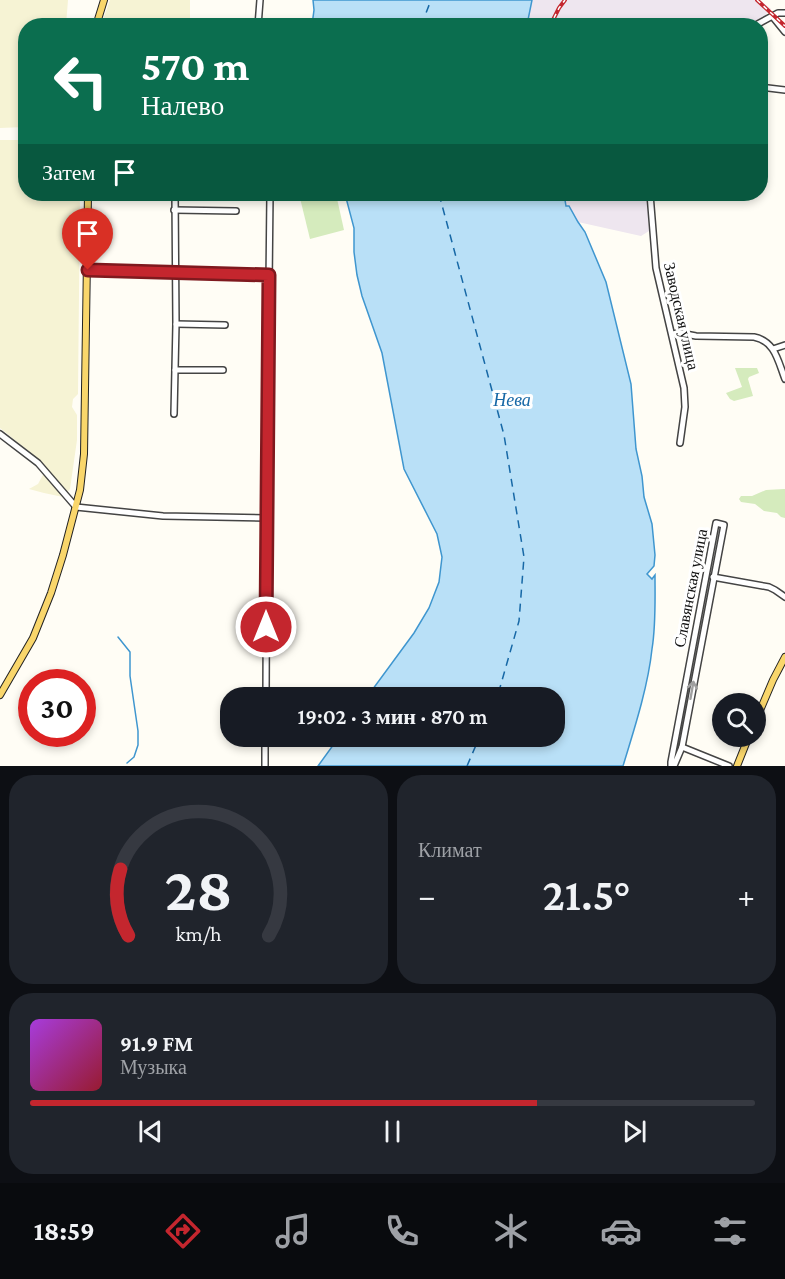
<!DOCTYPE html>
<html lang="ru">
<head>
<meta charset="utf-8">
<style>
	:root { --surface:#171b24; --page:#20242c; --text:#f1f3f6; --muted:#9ea1a6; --line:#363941; --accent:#c4262e }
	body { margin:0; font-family:"Crimson Pro",serif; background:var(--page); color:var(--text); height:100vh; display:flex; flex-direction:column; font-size:22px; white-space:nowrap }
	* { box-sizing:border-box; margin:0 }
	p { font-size:20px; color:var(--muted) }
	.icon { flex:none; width:33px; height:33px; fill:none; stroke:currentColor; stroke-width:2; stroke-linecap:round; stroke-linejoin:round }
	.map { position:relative; height:766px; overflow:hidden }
	.side { display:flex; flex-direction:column; gap:9px; padding:9px; background:#0d0f14; flex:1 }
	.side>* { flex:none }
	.top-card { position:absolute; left:18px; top:18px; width:750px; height:183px; border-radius:24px; box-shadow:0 3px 9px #0003; background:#0b6e4f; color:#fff; overflow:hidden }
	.tools { position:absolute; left:712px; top:693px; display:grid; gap:12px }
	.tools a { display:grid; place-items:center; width:54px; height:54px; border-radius:50%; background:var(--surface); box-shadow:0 3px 9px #0003; font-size:30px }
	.speed { position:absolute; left:18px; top:669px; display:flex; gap:12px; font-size:30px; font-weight:700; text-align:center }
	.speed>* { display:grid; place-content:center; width:78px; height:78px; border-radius:50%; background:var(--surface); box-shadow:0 3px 9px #0003; line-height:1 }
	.speed .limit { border:9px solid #d22; background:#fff; color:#111 }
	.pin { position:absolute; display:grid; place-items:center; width:51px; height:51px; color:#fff; margin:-62px -26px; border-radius:50% 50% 50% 0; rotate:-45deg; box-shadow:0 0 6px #0007 }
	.pin .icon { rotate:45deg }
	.me { position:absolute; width:66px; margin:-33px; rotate:0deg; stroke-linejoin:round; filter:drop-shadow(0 0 4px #0008) }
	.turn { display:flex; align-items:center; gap:21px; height:126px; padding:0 24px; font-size:27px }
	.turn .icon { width:78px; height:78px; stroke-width:2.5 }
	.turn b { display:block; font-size:42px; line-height:51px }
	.then { display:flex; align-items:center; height:57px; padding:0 24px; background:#0003; gap:12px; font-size:22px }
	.big { font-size:45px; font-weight:600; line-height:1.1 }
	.side .tile { flex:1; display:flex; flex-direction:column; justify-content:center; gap:9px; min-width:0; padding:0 21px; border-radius:24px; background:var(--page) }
	.side .dial { align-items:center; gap:0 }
	.dial svg { height:156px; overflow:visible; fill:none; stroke:var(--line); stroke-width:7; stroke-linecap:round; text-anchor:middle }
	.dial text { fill:var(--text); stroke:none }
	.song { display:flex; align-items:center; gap:18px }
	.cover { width:72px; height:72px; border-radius:9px; background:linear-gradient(135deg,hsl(280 70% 55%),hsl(350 70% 35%)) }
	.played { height:6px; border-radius:3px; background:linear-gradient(90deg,var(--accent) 70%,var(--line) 70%) }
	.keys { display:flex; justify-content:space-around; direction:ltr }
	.heat { display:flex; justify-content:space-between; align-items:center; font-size:33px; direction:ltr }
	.side .tiles { flex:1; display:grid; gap:9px; grid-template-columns:1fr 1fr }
	.tile:last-child { grid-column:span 2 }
	.trip { position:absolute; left:220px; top:687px; width:345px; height:60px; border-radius:24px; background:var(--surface); box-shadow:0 3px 9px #0003; font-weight:600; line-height:60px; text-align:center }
	.tab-bar { display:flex; height:96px; justify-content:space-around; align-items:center; background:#090b0e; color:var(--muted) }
	.tab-bar .icon { width:42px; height:42px }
	.tab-bar .active { color:var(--accent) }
	.tab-bar b { font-size:27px; color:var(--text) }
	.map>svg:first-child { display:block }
	.industrial { fill:#eee6ef }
	.farmland { fill:#f6f3d4 }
	.green { fill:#d5ebbd }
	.water { fill:#b9e0f7; stroke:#3f96cf; stroke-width:1.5 }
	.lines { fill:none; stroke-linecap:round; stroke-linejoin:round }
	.stream { stroke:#3f96cf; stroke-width:1.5 }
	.ferry { stroke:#1768a6; stroke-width:1.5; stroke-dasharray:8 6; stroke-linecap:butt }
	.minor-casing { stroke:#444; stroke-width:8 }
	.major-casing { stroke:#222; stroke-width:8 }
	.minor { stroke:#fff; stroke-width:5 }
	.major { stroke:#f9d66b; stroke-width:6 }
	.rail-casing { stroke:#c4262e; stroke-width:4 }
	.rail { stroke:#fff; stroke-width:1.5; stroke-dasharray:4.5; stroke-linecap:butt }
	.oneway { stroke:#a0a0a0 }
	.route-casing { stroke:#7f191e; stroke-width:15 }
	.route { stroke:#c4262e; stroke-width:10 }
	.labels { text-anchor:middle; stroke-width:6; stroke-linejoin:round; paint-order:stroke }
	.street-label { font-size:16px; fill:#111; stroke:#fff }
	.water-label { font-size:18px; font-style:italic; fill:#1768a6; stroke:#fff }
</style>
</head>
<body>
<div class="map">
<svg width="785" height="766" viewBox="0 0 785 766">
	<rect width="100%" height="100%" fill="#fffdf5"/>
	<g class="industrial">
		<polygon points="532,0 760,0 771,9 766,14 766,17 752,25 527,26 529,12"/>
		<polygon points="564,194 647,194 649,231 641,236 578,222 569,206 566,207"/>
	</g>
	<g class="farmland">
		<polygon points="0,0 68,0 66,25 26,26 25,127 0,128"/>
		<polygon points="110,0 190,0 190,25 101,25"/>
		<polygon points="0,140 25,140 26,194 80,194 78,394 73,399 72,407 77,415 77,440 70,489 63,497 44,493 29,489 38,484 44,473 42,462 0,428"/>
	</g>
	<g class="green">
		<polygon points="299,194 336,194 344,230 310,239"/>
		<polygon points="735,368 757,368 759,373 749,377 748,379 753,396 734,401 730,399 726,393 742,387"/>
		<polygon points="784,489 785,489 785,518 781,517 777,513 764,511 755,504 741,502 739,499 741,496 752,496 766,490"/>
	</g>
	<g class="water">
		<polygon points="313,0 532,0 527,25 312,25 314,10"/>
		<path d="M345,194H564L566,206H569L578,222L585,232L606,282L631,384L636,449L642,476L644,497L652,524L655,555L654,566L647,574L652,579L655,575C655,600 656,625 652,649C648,687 634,730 623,766H318L339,737L555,736V698L367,697L414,633L429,608L439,582L442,557L437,534L404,469L382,353L362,296L357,275L354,252V228Z"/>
	</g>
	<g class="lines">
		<polyline class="stream" points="118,637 130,652 130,676 138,731 138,745 134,757 127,763"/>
		<g class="ferry">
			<polyline points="423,26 423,21 431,0"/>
			<polyline points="439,194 504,435 524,557 519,621 497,698"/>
			<polyline points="467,766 480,736"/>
		</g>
		<g class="minor-casing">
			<g id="minor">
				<polyline points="772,16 785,32"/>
				<polyline points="258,26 260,0"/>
				<polyline points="754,26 778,13 785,13"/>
				<polyline points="760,87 785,90"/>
				<polyline points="650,194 656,268 684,388 685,407 680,443"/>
				<polyline points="174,210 236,211"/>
				<polyline points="88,270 269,275"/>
				<polyline points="176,324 225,325"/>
				<path d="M672,334L680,333L696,336L754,337C775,341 778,361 785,379"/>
				<polyline points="773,349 785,345"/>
				<polyline points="175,370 223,370"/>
				<polyline points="174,414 176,324 175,194"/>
				<polyline points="0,434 38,463 76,507 163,516 266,518"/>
				<polyline points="713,577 769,587 775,590 785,597"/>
				<polyline points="266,698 267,465 270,194"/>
				<polyline points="682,747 729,766"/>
				<polyline points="265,766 265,736"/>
				<polyline points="671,766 671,762 716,523 724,525 682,747 674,766"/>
			</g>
		</g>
		<g class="major-casing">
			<g id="major">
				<polyline points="96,26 104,0"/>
				<polyline points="0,695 33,638 51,593 63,555 80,490 84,454 88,194"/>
				<polyline points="756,720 773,680 785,657"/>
				<polyline points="737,766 749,736"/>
			</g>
		</g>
		<use href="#minor" class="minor"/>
		<use href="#major" class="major"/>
		<g class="rail-casing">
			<g id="rail">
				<polyline points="757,0 785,26"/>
				<polyline points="550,26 559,8 565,0"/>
			</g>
		</g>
		<use href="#rail" class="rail"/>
	</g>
	<defs><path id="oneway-shaft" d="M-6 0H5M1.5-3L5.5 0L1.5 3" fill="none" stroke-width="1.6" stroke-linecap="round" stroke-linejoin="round" transform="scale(1.5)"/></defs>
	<use class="oneway" href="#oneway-shaft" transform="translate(692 690) rotate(-80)"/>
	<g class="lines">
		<g class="route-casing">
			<polyline id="route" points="88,270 269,275 266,627"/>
		</g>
		<use href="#route" class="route"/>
	</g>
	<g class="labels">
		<g class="street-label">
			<text transform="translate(682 316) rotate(77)" y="6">Заводская улица</text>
			<text transform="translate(690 588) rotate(-79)" y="6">Славянская улица</text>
		</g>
		<g class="water-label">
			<text x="512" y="406">Нева</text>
		</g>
	</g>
</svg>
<div class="tools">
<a><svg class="icon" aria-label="search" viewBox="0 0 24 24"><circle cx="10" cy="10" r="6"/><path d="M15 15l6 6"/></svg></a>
</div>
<div class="speed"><div class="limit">30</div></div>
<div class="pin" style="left:88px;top:270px;background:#d93025"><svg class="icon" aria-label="arrive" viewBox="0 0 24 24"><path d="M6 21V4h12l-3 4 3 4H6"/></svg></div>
<svg class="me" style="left:266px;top:627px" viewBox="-20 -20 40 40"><circle r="17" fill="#c4262e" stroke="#fff" stroke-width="3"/><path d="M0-11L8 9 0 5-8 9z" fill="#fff"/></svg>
<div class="trip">19:02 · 3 мин · 870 m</div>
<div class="top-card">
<div class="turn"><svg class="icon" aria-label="left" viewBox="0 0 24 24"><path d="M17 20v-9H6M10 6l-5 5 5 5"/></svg><div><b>570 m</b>Налево</div></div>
<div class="then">Затем<svg class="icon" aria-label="arrive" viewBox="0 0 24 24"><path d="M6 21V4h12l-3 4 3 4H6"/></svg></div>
</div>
</div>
<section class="side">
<div class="tiles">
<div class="tile dial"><svg viewBox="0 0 100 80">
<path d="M14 69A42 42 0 1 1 86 69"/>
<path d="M14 69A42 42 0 0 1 10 35" stroke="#c4262e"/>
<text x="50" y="56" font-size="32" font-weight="700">28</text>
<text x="50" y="72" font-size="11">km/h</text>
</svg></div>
<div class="tile"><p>Климат</p>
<div class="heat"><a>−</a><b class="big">21.5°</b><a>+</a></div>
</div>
<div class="tile">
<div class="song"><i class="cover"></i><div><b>91.9 FM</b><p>Музыка</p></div></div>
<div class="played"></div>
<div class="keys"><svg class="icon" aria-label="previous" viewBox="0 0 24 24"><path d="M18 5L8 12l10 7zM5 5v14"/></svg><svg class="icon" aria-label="pause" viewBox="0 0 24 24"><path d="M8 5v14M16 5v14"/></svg><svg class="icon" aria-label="next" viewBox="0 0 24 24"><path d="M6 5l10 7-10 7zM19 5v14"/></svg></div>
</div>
</div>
</section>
<nav class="tab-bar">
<b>18:59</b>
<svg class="icon active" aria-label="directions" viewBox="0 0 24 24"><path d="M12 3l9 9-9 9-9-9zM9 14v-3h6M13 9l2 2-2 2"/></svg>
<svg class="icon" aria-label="music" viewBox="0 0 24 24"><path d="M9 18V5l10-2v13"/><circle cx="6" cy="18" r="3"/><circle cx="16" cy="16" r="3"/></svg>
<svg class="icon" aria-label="phone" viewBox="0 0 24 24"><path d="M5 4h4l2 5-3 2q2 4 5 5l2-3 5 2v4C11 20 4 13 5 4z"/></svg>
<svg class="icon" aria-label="climate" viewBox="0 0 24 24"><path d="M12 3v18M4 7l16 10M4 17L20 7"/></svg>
<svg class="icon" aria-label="car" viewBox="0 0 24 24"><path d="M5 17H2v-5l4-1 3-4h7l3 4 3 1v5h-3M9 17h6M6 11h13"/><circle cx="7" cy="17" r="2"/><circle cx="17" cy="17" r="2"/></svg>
<svg class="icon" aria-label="filters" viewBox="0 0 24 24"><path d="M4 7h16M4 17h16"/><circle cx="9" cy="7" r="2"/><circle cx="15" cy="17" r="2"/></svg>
</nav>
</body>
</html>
